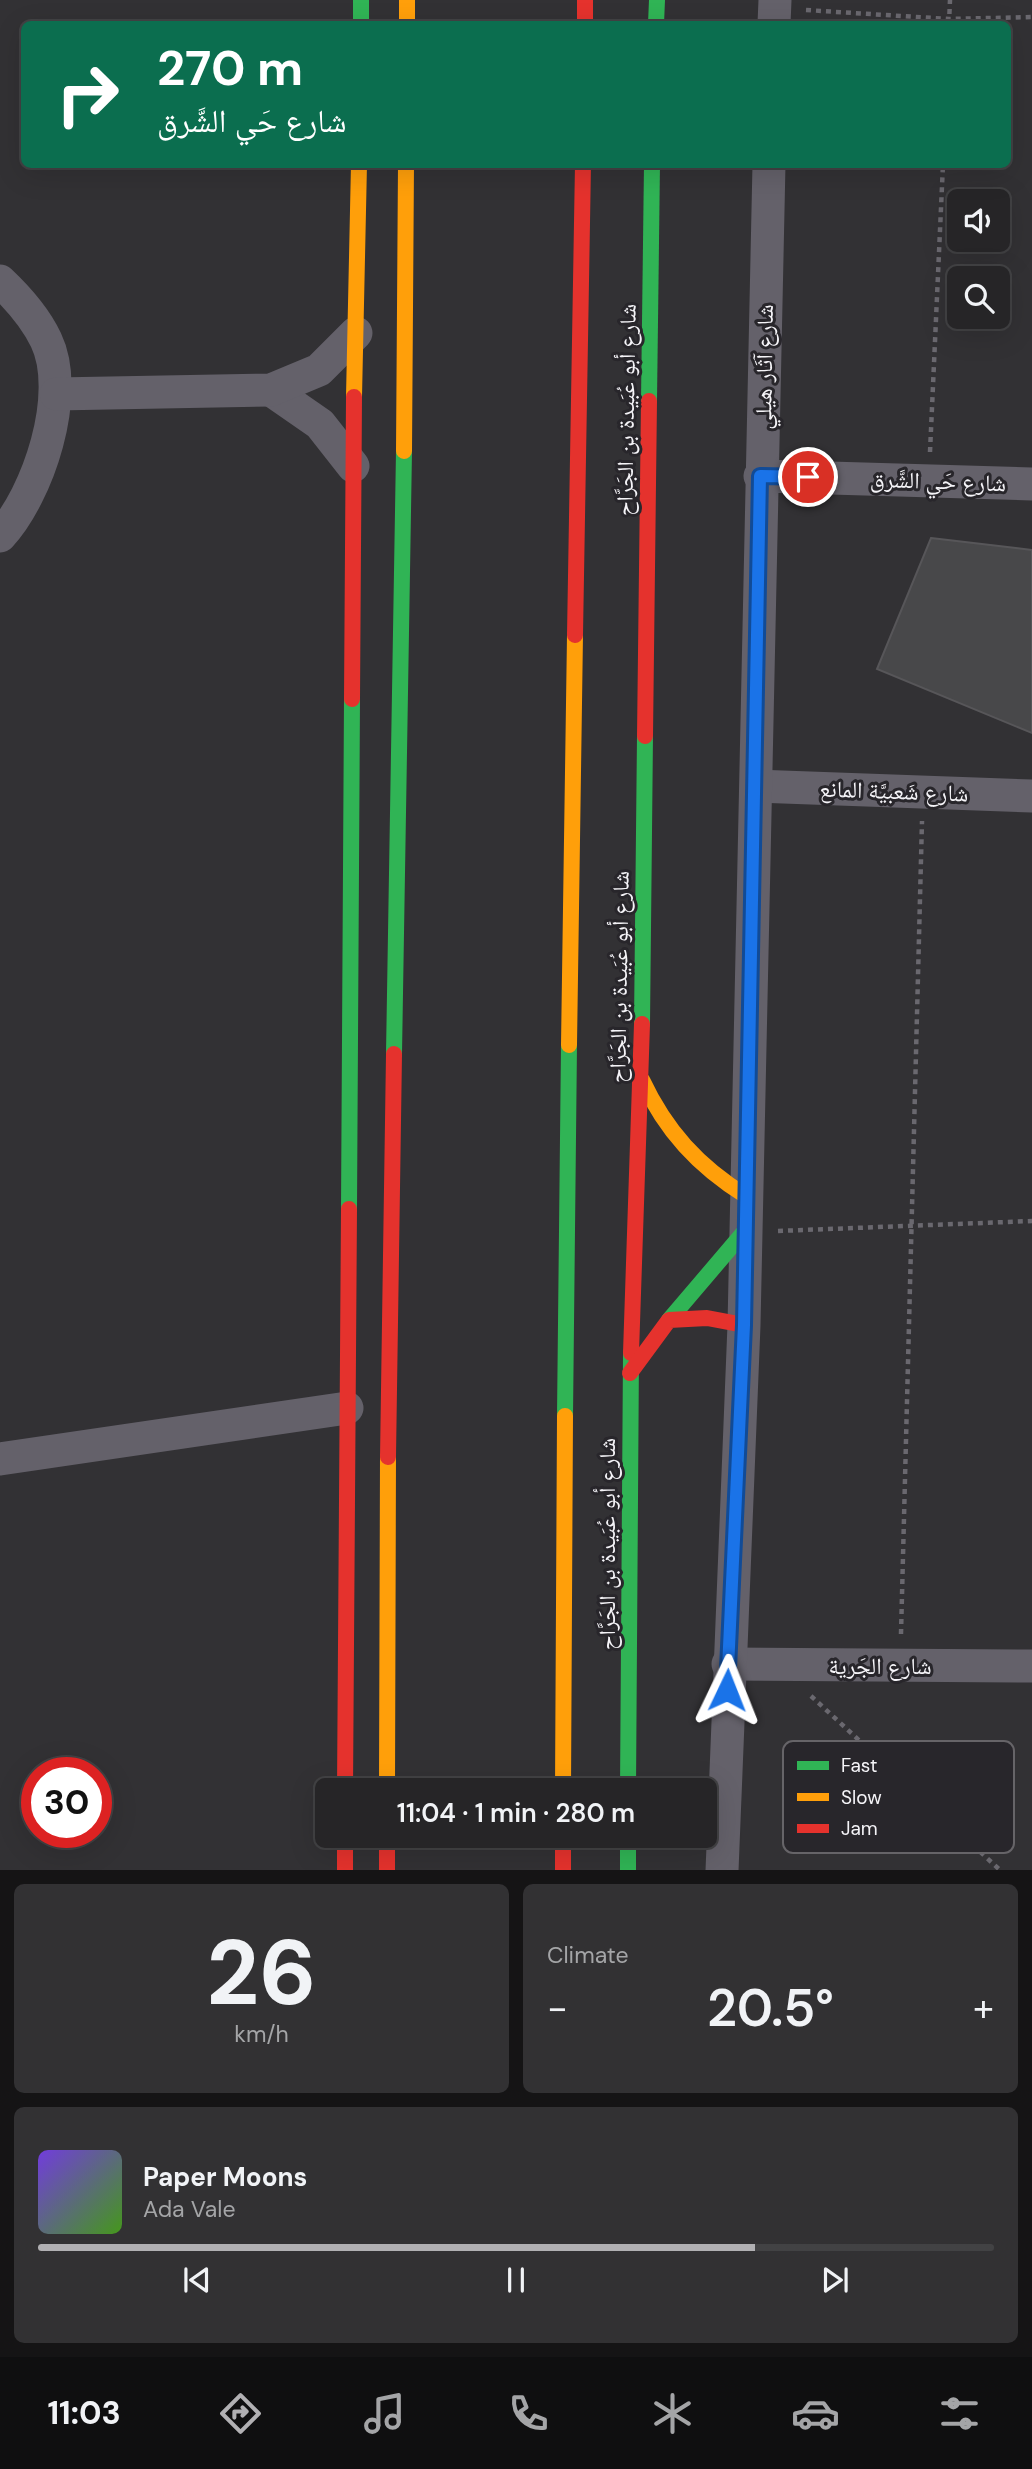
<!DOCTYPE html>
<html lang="en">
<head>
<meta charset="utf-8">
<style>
	:root { --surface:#262527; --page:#323133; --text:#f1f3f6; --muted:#a4a5a7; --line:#424244; --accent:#b1b0b3 }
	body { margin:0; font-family:"DM Sans","Noto Naskh Arabic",sans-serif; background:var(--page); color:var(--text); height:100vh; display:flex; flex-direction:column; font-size:26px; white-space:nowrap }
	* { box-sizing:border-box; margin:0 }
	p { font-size:23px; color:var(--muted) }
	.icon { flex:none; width:38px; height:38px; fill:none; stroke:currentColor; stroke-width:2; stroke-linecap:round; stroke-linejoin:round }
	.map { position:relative; height:1870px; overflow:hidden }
	.side { display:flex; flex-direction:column; gap:14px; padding:14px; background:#151415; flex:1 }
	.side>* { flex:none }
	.hud { position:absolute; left:21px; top:21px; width:990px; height:147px; border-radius:10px; box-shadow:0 7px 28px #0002,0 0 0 2px var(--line); background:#0b6e4f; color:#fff; overflow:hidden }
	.tools { position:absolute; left:947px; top:189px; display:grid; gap:14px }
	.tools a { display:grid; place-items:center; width:63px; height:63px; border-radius:10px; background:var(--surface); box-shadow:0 7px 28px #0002,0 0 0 2px var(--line); font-size:35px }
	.speed { position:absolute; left:21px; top:1757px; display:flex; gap:14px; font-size:35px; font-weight:700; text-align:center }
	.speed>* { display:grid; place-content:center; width:91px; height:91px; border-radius:50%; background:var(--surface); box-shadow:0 7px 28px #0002,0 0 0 2px var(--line); line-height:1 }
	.speed .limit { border:10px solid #d22; background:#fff; color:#111 }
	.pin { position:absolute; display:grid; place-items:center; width:60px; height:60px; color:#fff; margin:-30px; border:4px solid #fff; border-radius:50%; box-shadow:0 2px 7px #0007 }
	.me { position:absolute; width:77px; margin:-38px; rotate:2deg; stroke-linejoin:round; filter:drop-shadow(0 0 5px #0008) }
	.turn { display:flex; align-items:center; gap:24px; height:147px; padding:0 21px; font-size:32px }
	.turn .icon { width:91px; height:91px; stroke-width:2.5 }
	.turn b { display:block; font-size:49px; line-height:60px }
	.big { font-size:52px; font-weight:600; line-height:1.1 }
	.side .tile { flex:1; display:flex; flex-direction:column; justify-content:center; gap:10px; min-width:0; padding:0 24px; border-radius:10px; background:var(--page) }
	.side .dial { align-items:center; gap:0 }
	.dial b { font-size:91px; line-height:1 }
	.song { display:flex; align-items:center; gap:21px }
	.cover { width:84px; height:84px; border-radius:10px; background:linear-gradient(135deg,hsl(260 70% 55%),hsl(100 70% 35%)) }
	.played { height:7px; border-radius:4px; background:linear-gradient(90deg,var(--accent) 75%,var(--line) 75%) }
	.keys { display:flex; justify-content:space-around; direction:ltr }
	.heat { display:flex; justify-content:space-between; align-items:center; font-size:38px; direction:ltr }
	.side .tiles { flex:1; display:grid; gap:14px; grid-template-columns:1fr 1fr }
	.tile:last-child { grid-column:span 2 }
	.trip { position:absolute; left:315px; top:1778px; width:402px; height:70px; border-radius:10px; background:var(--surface); box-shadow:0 7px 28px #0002,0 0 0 2px var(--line); font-weight:600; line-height:70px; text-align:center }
	.tab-bar { display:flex; height:112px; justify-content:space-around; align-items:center; background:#0f0f10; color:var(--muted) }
	.tab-bar .icon { width:49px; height:49px }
	.tab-bar .current { color:var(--accent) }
	.tab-bar b { font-size:32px; color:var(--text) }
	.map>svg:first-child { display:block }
	.building { fill:#48484a; stroke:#575659; stroke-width:2 }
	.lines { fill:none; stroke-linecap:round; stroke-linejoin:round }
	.path { stroke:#6a686f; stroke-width:4.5; stroke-dasharray:5 5; stroke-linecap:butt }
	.street { stroke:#64616a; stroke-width:33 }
	.fast { stroke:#30b455; stroke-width:16 }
	.slow { stroke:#ff9f0a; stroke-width:16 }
	.jam { stroke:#e5322d; stroke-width:16 }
	.route-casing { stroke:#114b97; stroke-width:18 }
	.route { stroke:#1a73e8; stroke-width:12 }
	.labels { text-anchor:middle; stroke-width:6; stroke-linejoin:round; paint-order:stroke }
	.street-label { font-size:23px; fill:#f5f4f8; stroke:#28262b }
	.key { fill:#28262b; stroke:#666468; stroke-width:2 }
	.key-label { font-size:19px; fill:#f5f4f8 }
</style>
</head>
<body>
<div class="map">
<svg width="1032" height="1871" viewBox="0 0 1032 1871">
	<rect width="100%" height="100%" fill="#323134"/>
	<polygon class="building" points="931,538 1032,550 1032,733 877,669"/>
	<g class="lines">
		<g class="path">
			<polyline points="806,10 949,19 1032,17"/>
			<polyline points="949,24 950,0"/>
			<polyline points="930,452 943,164"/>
			<polyline points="778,1231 1032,1221"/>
			<polyline points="901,1634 922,821"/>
			<polyline points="811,1696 1001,1871"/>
		</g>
		<g class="street">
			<polyline points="774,24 775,0"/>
			<path d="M0,281C17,297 36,319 46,340C72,394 38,495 0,536"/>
			<polyline points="271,390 320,424 353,466"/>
			<polyline points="56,394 271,390 319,370 356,333"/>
			<polyline points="760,476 1032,484"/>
			<polyline points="757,786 1032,796"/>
			<polyline points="0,1459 347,1408"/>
			<polyline points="728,1664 1032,1666"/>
			<polyline points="722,1871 744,1325 769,164"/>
		</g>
		<g class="fast">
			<polyline points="361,0 361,24"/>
			<polyline points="656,24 657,0"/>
			<polyline points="649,401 652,164"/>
			<polyline points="642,1024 645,736"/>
			<polyline points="394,1054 404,451"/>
			<polyline points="349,1209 352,699"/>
			<polyline points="669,1320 744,1232"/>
			<polyline points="565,1416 569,1045"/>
			<polyline points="628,1790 631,1353"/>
			<polyline points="628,1836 628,1871"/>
		</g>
		<g class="slow">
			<polyline points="407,0 407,24"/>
			<polyline points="354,397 359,164"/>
			<polyline points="404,451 406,164"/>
			<polyline points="569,1045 575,635"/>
			<path d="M642,1080C666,1131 698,1166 746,1196"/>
			<polyline points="387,1790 388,1457"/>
			<polyline points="563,1790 565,1416"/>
		</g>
		<g class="jam">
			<polyline points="585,0 585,24"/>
			<polyline points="575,635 583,164"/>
			<polyline points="352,699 354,397"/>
			<polyline points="645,736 649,401"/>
			<polyline points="631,1353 642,1024"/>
			<polyline points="630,1373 669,1320 707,1318 744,1325"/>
			<polyline points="388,1457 394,1054"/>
			<polyline points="345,1790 349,1209"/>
			<polyline points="345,1836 345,1871"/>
			<polyline points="387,1836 387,1871"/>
			<polyline points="563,1836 563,1871"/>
		</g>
	</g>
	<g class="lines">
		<g class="route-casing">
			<polyline id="route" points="727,1690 744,1325 760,476 808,477"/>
		</g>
		<use href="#route" class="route"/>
	</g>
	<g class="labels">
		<g class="street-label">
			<text transform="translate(764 367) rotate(-89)" y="8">شارع آثَار هيلي</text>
			<text transform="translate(626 410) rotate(-89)" y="8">شارع أبو عُبَيدة بن الجَرَّاح</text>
			<text transform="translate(938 481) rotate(2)" y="8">شارع حَي الشَّرق</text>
			<text transform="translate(894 791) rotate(2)" y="8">شارع شَعبيَّة المانع</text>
			<text transform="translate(619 977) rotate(-89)" y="8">شارع أبو عُبَيدة بن الجَرَّاح</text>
			<text transform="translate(607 1544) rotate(-90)" y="8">شارع أبو عُبَيدة بن الجَرَّاح</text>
			<text x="880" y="1674">شارع الجَرية</text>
		</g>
	</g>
	<rect x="783" y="1741" width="231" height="112" rx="10" class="key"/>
	<rect x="797" y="1761" width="32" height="9" fill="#30b455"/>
	<rect x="797" y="1793" width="32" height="8" fill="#ff9f0a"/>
	<rect x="797" y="1824" width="32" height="9" fill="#e5322d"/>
	<g class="key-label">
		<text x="841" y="1772">Fast</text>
		<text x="841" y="1804">Slow</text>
		<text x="841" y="1835">Jam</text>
	</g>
</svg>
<div class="tools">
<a><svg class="icon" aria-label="sound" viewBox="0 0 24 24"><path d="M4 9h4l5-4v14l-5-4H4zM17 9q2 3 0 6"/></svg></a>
<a><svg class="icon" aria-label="search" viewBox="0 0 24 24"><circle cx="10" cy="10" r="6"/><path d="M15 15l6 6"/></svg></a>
</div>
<div class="speed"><div class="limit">30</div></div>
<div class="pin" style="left:808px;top:477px;background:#d93025"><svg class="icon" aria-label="arrive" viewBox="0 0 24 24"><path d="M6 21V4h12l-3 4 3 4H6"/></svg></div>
<svg class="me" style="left:727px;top:1690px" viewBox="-20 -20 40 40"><path d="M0-17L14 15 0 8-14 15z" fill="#1a73e8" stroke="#fff" stroke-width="4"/></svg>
<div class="trip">11:04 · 1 min · 280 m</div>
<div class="hud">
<div class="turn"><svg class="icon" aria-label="right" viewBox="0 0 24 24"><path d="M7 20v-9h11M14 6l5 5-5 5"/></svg><div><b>270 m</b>شارع حَي الشَّرق</div></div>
</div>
</div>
<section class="side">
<div class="tiles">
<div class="tile dial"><b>26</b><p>km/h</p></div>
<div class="tile"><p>Climate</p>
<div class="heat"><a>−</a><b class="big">20.5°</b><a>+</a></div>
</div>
<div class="tile">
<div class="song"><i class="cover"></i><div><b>Paper Moons</b><p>Ada Vale</p></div></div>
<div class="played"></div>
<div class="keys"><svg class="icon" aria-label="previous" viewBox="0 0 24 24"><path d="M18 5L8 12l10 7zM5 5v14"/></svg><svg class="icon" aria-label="pause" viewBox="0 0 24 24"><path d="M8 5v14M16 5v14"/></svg><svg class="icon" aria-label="next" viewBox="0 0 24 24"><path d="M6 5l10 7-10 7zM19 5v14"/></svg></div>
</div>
</div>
</section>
<nav class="tab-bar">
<b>11:03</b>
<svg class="icon current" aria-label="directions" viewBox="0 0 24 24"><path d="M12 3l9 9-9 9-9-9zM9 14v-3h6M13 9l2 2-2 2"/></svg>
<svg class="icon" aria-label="music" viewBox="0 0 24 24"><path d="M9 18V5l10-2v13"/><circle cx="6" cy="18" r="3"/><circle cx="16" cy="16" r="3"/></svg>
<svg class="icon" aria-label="phone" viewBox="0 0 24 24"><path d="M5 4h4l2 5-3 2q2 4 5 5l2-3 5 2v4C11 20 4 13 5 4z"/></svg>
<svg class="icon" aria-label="climate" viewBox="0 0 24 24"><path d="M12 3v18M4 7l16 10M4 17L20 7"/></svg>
<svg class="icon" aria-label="car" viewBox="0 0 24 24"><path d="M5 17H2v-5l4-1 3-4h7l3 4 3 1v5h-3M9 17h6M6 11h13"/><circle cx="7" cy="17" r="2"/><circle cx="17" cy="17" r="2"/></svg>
<svg class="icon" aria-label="filters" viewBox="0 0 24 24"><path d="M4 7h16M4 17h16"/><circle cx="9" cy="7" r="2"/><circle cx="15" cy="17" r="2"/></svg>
</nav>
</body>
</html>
